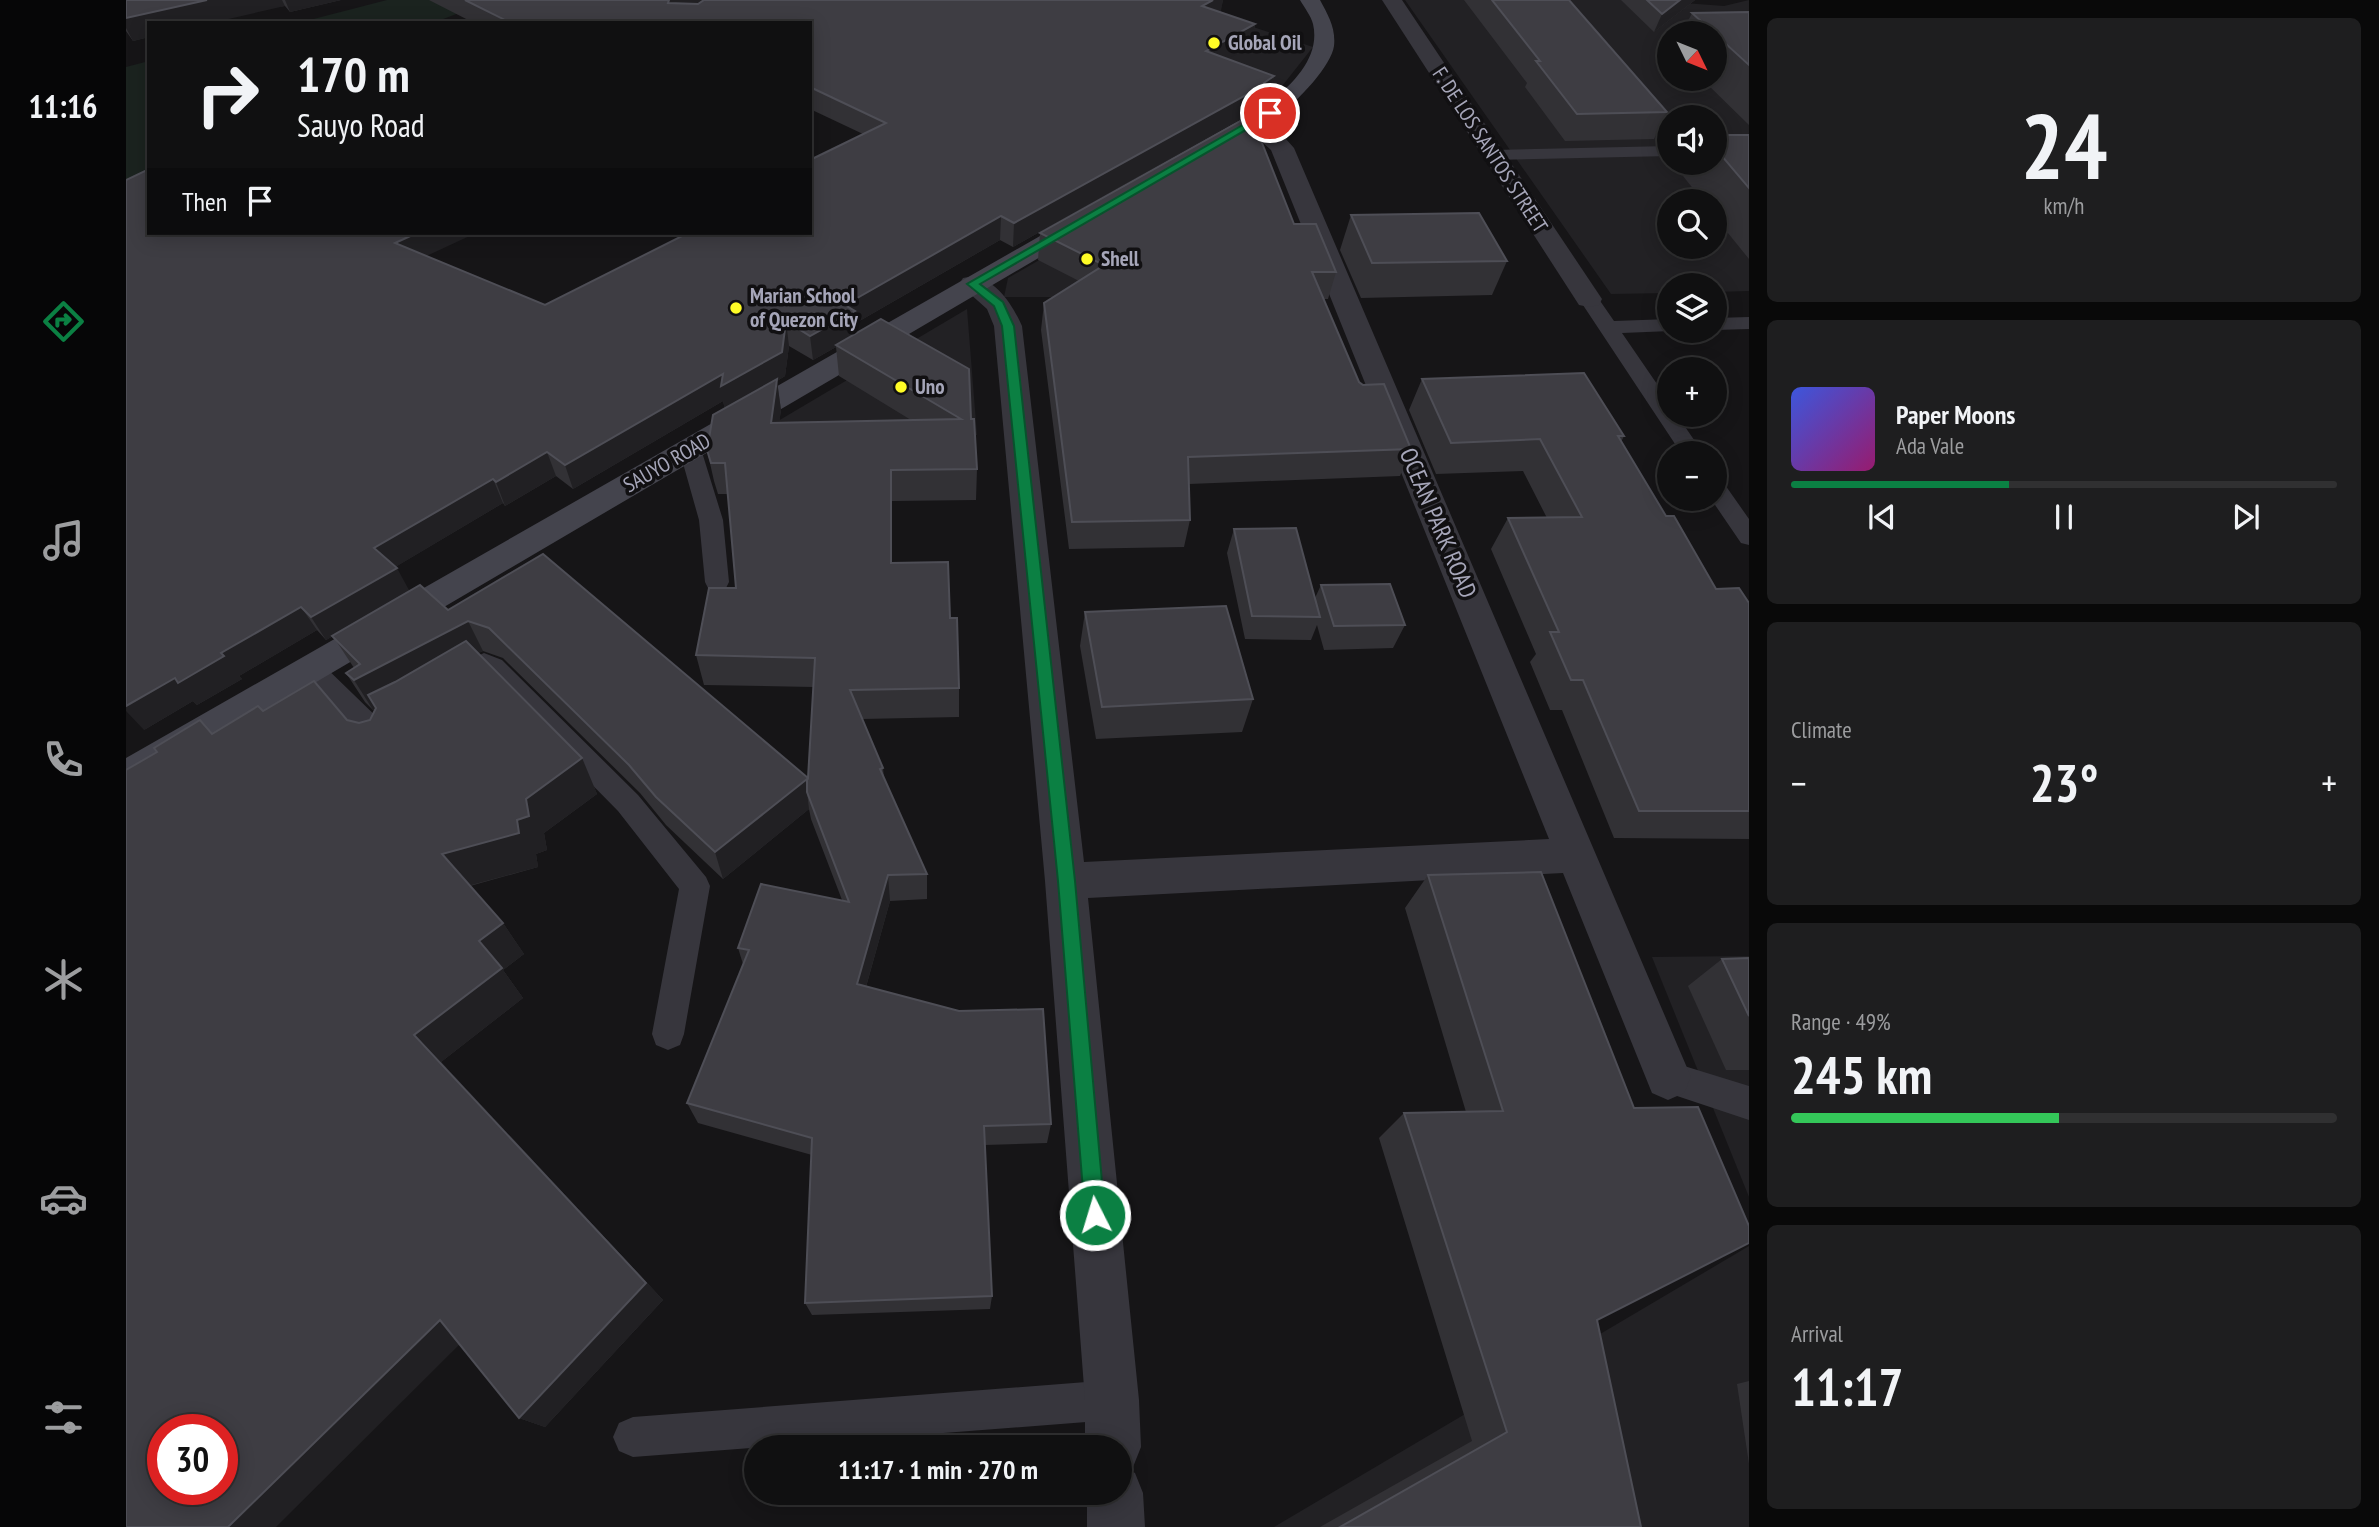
<!DOCTYPE html>
<html lang="en">
<head>
<meta charset="utf-8">
<style>
	:root { --surface:#101011; --page:#1e1e1f; --text:#f1f3f6; --muted:#9c9d9f; --line:#303031; --accent:#0b8043 }
	body { margin:0; font-family:"PT Sans Narrow",sans-serif; background:var(--page); color:var(--text); height:100vh; display:flex; flex-direction:column; font-size:26px; white-space:nowrap }
	* { box-sizing:border-box; margin:0 }
	p { font-size:23px; color:var(--muted) }
	.icon { flex:none; width:38px; height:38px; fill:none; stroke:currentColor; stroke-width:2; stroke-linecap:round; stroke-linejoin:round }
	.map { position:relative; flex:1; overflow:hidden }
	.sheet { display:flex; flex-direction:column; gap:18px; padding:18px; background:#090909; width:630px }
	.sheet>* { flex:none }
	.hud { position:absolute; left:21px; top:21px; width:665px; height:214px; border-radius:0px; box-shadow:0 4px 18px #0003,0 0 0 2px var(--line); background:#101011; color:var(--text); overflow:hidden }
	.needle { width:46px; rotate:133deg }
	.tools { position:absolute; left:1531px; top:21px; display:grid; gap:14px }
	.tools a { display:grid; place-items:center; width:70px; height:70px; border-radius:50%; background:var(--surface); box-shadow:0 4px 18px #0003,0 0 0 2px var(--line); font-size:35px }
	.speed { position:absolute; left:21px; top:1414px; display:flex; gap:14px; font-size:35px; font-weight:700; text-align:center }
	.speed>* { display:grid; place-content:center; width:91px; height:91px; border-radius:50%; background:var(--surface); box-shadow:0 4px 18px #0003,0 0 0 2px var(--line); line-height:1 }
	.speed .limit { border:10px solid #d22; background:#fff; color:#111 }
	.pin { position:absolute; display:grid; place-items:center; width:60px; height:60px; color:#fff; margin:-30px; border:4px solid #fff; border-radius:50%; box-shadow:0 2px 7px #0007 }
	.me { position:absolute; width:77px; margin:-38px; rotate:355deg; stroke-linejoin:round; filter:drop-shadow(0 0 5px #0008) }
	.turn { display:flex; align-items:center; gap:24px; height:147px; padding:0 35px; font-size:32px }
	.turn .icon { width:91px; height:91px; stroke-width:2.5 }
	.turn b { display:block; font-size:49px; line-height:60px }
	.then { display:flex; align-items:center; height:66px; padding:0 35px; background:#0003; gap:14px; font-size:26px }
	.big { font-size:52px; font-weight:600; line-height:1.1 }
	.sheet .tile { flex:1; display:flex; flex-direction:column; justify-content:center; gap:10px; min-width:0; padding:0 24px; border-radius:10px; background:var(--page) }
	.sheet .dial { align-items:center; gap:0 }
	.dial b { font-size:91px; line-height:1 }
	.song { display:flex; align-items:center; gap:21px }
	.cover { width:84px; height:84px; border-radius:10px; background:linear-gradient(135deg,hsl(230 70% 55%),hsl(320 70% 35%)) }
	.played { height:7px; border-radius:4px; background:linear-gradient(90deg,var(--accent) 40%,var(--line) 40%) }
	.keys { display:flex; justify-content:space-around; direction:ltr }
	.heat { display:flex; justify-content:space-between; align-items:center; font-size:38px; direction:ltr }
	.charge { height:10px; border-radius:5px; background:linear-gradient(90deg,#34c759 49%,var(--line) 0) }
	.trip { position:absolute; left:618px; top:1435px; width:388px; height:70px; border-radius:35px; background:var(--surface); box-shadow:0 4px 18px #0003,0 0 0 2px var(--line); font-weight:600; line-height:70px; text-align:center }
	main { display:flex; flex:1; min-height:0 }
	.tabs { display:flex; flex-direction:column; width:126px; justify-content:space-around; align-items:center; background:#060607; color:var(--muted) }
	.tabs .icon { width:49px; height:49px }
	.tabs .selected { color:var(--accent) }
	.tabs b { font-size:32px; color:var(--text) }
	.map>svg:first-child { display:block }
	.built { fill:#222124; fill-rule:evenodd }
	.green { fill:#1b231f }
	.lines { fill:none; stroke-linecap:round; stroke-linejoin:round }
	.lane { fill:#37363d; fill-rule:evenodd }
	.street { fill:#37363d; fill-rule:evenodd }
	.secondary { fill:#44444d; fill-rule:evenodd }
	.wall { fill:#323135; fill-rule:evenodd }
	.shaded-wall { fill:#212023 }
	.building { fill:#3e3d43; stroke:#4e4e56; stroke-width:2; fill-rule:evenodd }
	.route { fill:#0b8043; stroke:#07532c; stroke-width:2 }
	.poi-dot { fill:#fffc26; stroke:#111012; stroke-width:2.5 }
	.labels { text-anchor:middle; stroke-width:7; stroke-linejoin:round; paint-order:stroke }
	.far-poi-label { font-size:21px; font-weight:bold; fill:#a6a6b9; stroke:#111012; text-anchor:start }
	.far-street-label { font-size:21px; fill:#a6a6b9; stroke:#111012 }
	.street-label { font-size:24px; fill:#a6a6b9; stroke:#111012 }
</style>
</head>
<body>
<main>
<nav class="tabs">
<b>11:16</b>
<svg class="icon selected" aria-label="directions" viewBox="0 0 24 24"><path d="M12 3l9 9-9 9-9-9zM9 14v-3h6M13 9l2 2-2 2"/></svg>
<svg class="icon" aria-label="music" viewBox="0 0 24 24"><path d="M9 18V5l10-2v13"/><circle cx="6" cy="18" r="3"/><circle cx="16" cy="16" r="3"/></svg>
<svg class="icon" aria-label="phone" viewBox="0 0 24 24"><path d="M5 4h4l2 5-3 2q2 4 5 5l2-3 5 2v4C11 20 4 13 5 4z"/></svg>
<svg class="icon" aria-label="climate" viewBox="0 0 24 24"><path d="M12 3v18M4 7l16 10M4 17L20 7"/></svg>
<svg class="icon" aria-label="car" viewBox="0 0 24 24"><path d="M5 17H2v-5l4-1 3-4h7l3 4 3 1v5h-3M9 17h6M6 11h13"/><circle cx="7" cy="17" r="2"/><circle cx="17" cy="17" r="2"/></svg>
<svg class="icon" aria-label="filters" viewBox="0 0 24 24"><path d="M4 7h16M4 17h16"/><circle cx="9" cy="7" r="2"/><circle cx="15" cy="17" r="2"/></svg>
</nav>
<div class="map">
<svg width="1623" height="1527" viewBox="0 0 1623 1527">
	<rect width="100%" height="100%" fill="#161517"/>
	<g class="built">
		<polygon points="1046,0 1187,47 1149,95 964,36"/>
		<path d="M1279,0H1518L1598,6L1623,0V291L1589,292V285H1544L1543,293L1485,294ZM1544,33H1589V79H1544ZM1544,117H1589V163H1544ZM1544,201H1589V247H1544Z"/>
		<polygon points="1000,210 1030,297 878,297 882,278"/>
		<polygon points="841,309 851,435 656,442 647,424"/>
		<polygon points="1623,956 1623,1197 1526,957"/>
		<polygon points="1623,1246 1623,1527 1148,1527"/>
	</g>
	<g class="green">
		<polygon points="261,0 321,0 338,11 307,23 172,23"/>
		<polygon points="23,61 23,177 0,186 0,67"/>
	</g>
	<g class="lines">
		<g class="lane">
			<polygon points="1544,146 1544,156 1367,160 1359,155 1367,150"/>
			<polygon points="1463,293 1470,295 1488,321 1544,319 1545,331 1496,333 1544,403 1544,415 1551,415 1577,453 1555,453 1453,299"/>
			<polygon points="1623,317 1623,329 1589,330 1589,318"/>
			<polygon points="564,442 572,444 575,449 597,520 603,582 600,588 591,591 582,588 579,582 573,520 553,449 556,444"/>
			<polygon points="1589,479 1597,482 1623,519 1623,545 1615,543 1585,499 1589,499"/>
			<polygon points="358,653 376,660 512,795 580,877 584,886 558,1034 554,1045 542,1050 530,1045 526,1034 553,889 492,811 358,675 333,686 324,683 320,676 324,669"/>
			<polygon points="184,658 193,661 260,726 271,746 267,754 257,757 247,754 240,742 175,675 171,668 175,661"/>
			<polygon points="1542,1061 1623,1086 1623,1120 1530,1089 1525,1077 1530,1065"/>
			<polygon points="986,1380 1000,1386 1006,1400 1000,1414 986,1420 507,1457 493,1451 487,1437 493,1423 507,1417"/>
		</g>
		<g class="street">
			<polygon points="1256,0 1276,0 1476,299 1473,305 1463,307 1453,305"/>
			<path d="M1127,117L1151,129L1168,148L1565,1077L1558,1093L1542,1100L1526,1093L1437,873L962,898L1013,1400L1015,1447L1007,1467L1000,1469L1009,1473L1017,1493L1019,1527H961V1493H994V1447H959V1400L919,881L868,326L861,309L833,284L837,278C865,271 886,303 896,326L958,862L1423,839L1145,150L1116,124L1119,119Z"/>
		</g>
		<g class="secondary">
			<path d="M1174,0H1194C1202,15 1210,28 1208,46C1203,81 1108,163 1075,155L1071,150L1075,145C1113,123 1200,79 1187,24C1185,16 1178,7 1174,0Z"/>
			<polygon points="958,214 967,216 970,221 967,226 197,678 14,788 0,793 0,758 949,216"/>
		</g>
	</g>
	<g class="wall">
		<polygon points="0,0 215,0 164,12 159,6 23,23 23,37 7,41 0,31"/>
		<path d="M303,0H1097L1094,12L1129,24L1125,46L1101,59L1148,76L1143,98L1118,117L887,247L874,240L730,323L731,333L845,419L851,469L850,500L766,501V563L824,618L833,688V717L736,719L757,768L758,778L801,874V899L764,901L740,987L925,1124L921,1143L859,1145L866,1296L864,1309L686,1315L679,1303L686,1155L572,1123L561,1103L617,964L612,948L716,900L685,819L683,809L597,879L540,825L514,793L377,658L357,651L352,653L456,758L471,794L418,833L421,850L410,854L412,867L344,886L377,923L398,954L377,970L397,998L315,1062L537,1300L419,1427L393,1418L86,734L137,711L221,720L233,723L244,720L250,709L247,710L239,702L220,673L228,668L207,636L200,640L191,630L113,676L116,679L71,705L67,701L18,730L301,256L419,305L684,233L737,134L684,109V23H348ZM663,346L687,360L710,347L713,376L785,420L653,422L655,410L651,381L659,376ZM597,401L599,409L581,450L588,481L592,494H602L610,588L570,655L578,685L687,687L682,778L417,554L322,610L283,591L269,567L377,503L379,506L430,476L447,489Z"/>
		<polygon points="1338,0 1443,0 1541,112 1528,139 1439,141 1399,87 1401,83"/>
		<polygon points="1495,0 1569,0 1528,32"/>
		<polygon points="1623,12 1623,125 1576,79 1589,79 1589,33 1556,33 1566,13"/>
		<polygon points="1589,135 1623,135 1623,259 1589,217 1589,201 1577,201 1557,176 1564,163 1589,163"/>
		<polygon points="1225,215 1381,261 1366,295 1235,298 1214,250"/>
		<polygon points="1168,224 1210,272 1202,299 1197,299 1233,382 1285,449 1274,476 1063,484 1064,520 1058,547 943,549 915,330 918,303 953,281 912,260 914,233"/>
		<polygon points="1296,379 1498,436 1495,442 1540,516 1590,589 1623,603 1623,839 1488,838 1436,710 1424,710 1404,662 1410,654 1365,549 1382,518 1421,518 1397,471 1310,474 1283,410"/>
		<polygon points="1108,529 1189,598 1195,585 1279,625 1267,648 1198,650 1191,625 1185,640 1119,639 1101,553"/>
		<polygon points="959,612 1127,699 1116,732 970,739 954,646"/>
		<polygon points="1302,875 1471,1320 1515,1527 1194,1527 1346,1441 1253,1138 1278,1113 1340,1112 1279,908"/>
		<polygon points="1623,958 1623,1070 1600,1070 1562,986 1596,959"/>
		<polygon points="1623,1381 1623,1464 1611,1384"/>
	</g>
	<g class="shaded-wall">
		<polygon points="81,0 156,0 159,6 85,23 23,23 23,37 7,41 0,28 0,18"/>
		<polygon points="159,0 215,0 164,12"/>
		<polygon points="543,0 582,0 547,21 542,3"/>
		<polygon points="1087,0 1097,0 1094,16 1076,6"/>
		<polygon points="1554,0 1569,0 1528,32 1536,14"/>
		<polygon points="1129,24 1125,46 1076,74 1080,51"/>
		<polygon points="1148,76 1143,98 1118,117 887,247 888,223"/>
		<polygon points="875,216 874,240 730,323 731,335 710,345 710,347 687,360 684,336 719,305"/>
		<polygon points="291,233 350,233 279,266 269,243"/>
		<polygon points="660,321 663,346 659,376 651,381 655,410 649,454 599,410 597,401 447,489 439,465"/>
		<polygon points="421,452 430,476 379,506 370,482"/>
		<polygon points="765,470 766,501 766,593 765,563"/>
		<polygon points="367,479 377,503 261,572 248,548"/>
		<polygon points="271,568 284,592 200,640 185,617"/>
		<polygon points="175,607 191,630 113,676 116,679 71,705 67,701 18,730 0,711 0,706"/>
		<polygon points="342,621 357,651 247,710 228,680"/>
		<polygon points="456,758 471,794 418,833 421,850 410,854 412,867 338,887 316,854 391,820 400,799"/>
		<polygon points="681,779 681,792 683,809 597,879 589,852"/>
		<polygon points="762,875 764,901 734,1008 731,984"/>
		<polygon points="377,923 398,954 377,970 397,998 315,1062 537,1300 419,1427 393,1418 288,1035 353,941"/>
		<polygon points="314,1320 343,1335 150,1527 102,1527"/>
	</g>
	<g class="building">
		<polygon points="0,0 81,0 0,18"/>
		<polygon points="339,0 543,0 542,3 572,4 578,0 1087,0 1076,6 1129,24 1080,51 1148,76 1122,94 888,223 875,216 719,305 729,311 684,336 660,321 656,352 595,386 597,374 439,465 421,452 370,482 367,479 248,548 271,568 185,617 175,607 95,653 98,656 52,683 49,678 0,706 0,180 23,169 23,233 291,233 269,243 419,305 562,233 684,233 684,160 760,123 684,87 684,23 385,23"/>
		<polygon points="1366,0 1443,0 1541,112 1451,114 1410,61 1414,61"/>
		<polygon points="1521,0 1554,0 1536,14"/>
		<polygon points="1623,12 1623,65 1566,13"/>
		<polygon points="1125,115 1168,224 1190,224 1210,272 1186,272 1233,382 1237,385 1258,384 1285,449 1062,457 1064,520 946,522 918,303 978,265 914,233"/>
		<polygon points="1589,135 1623,135 1623,188 1589,148"/>
		<polygon points="1353,213 1381,261 1246,263 1225,215"/>
		<polygon points="755,319 843,369 845,419 848,419 851,469 765,470 765,563 822,562 824,618 831,618 833,688 724,690 757,768 754,769 801,874 762,875 731,984 833,1011 917,1009 925,1124 858,1126 866,1296 679,1303 686,1138 561,1103 623,950 612,948 635,884 723,902 681,792 681,779 589,852 530,797 503,765 363,628 342,621 228,680 220,673 234,664 206,636 294,585 322,610 417,554 682,778 689,658 570,655 583,588 610,588 599,463 585,463 581,450 587,415 651,379 645,423 835,419 710,345"/>
		<polygon points="1458,373 1498,436 1492,436 1540,516 1548,516 1590,589 1613,588 1623,603 1623,811 1513,811 1457,680 1445,680 1424,632 1433,632 1382,518 1456,517 1414,439 1325,443 1296,379"/>
		<polygon points="1170,528 1194,617 1126,616 1108,529"/>
		<polygon points="1264,584 1279,625 1208,626 1195,585"/>
		<polygon points="1100,606 1127,699 976,707 959,612"/>
		<path d="M340,641L456,758L400,799L403,816L391,820L393,833L316,854L377,923L353,941L376,968L288,1035L520,1283L393,1418L314,1320L102,1527H0V770L31,752L28,748L74,720L86,734L132,706L137,711L188,681L221,720L233,723L244,720L250,708L242,695L269,682ZM37,1430H96V1489H37Z"/>
		<polygon points="1415,872 1508,1108 1572,1107 1623,1226 1623,1243 1471,1320 1515,1527 1214,1527 1381,1432 1278,1113 1377,1111 1302,875"/>
		<polygon points="1623,958 1623,1016 1596,959"/>
	</g>
	<polygon class="route" points="1141,111 1149,113 854,284 877,302 888,326 949,881 979,1215 976,1222 969,1225 962,1222 959,1215 932,881 876,326 868,306 841,284"/>
	<g class="poi-dot">
		<circle cx="1088" cy="43" r="7"/>
		<circle cx="961" cy="259" r="7"/>
		<circle cx="610" cy="308" r="7"/>
		<circle cx="775" cy="387" r="7"/>
	</g>
	<g class="labels">
		<g class="far-poi-label">
			<text x="1102" y="50">Global Oil</text>
			<text x="975" y="266">Shell</text>
			<text x="624" y="303">Marian School<tspan x="624" dy="24">of Quezon City</tspan></text>
			<text x="789" y="394">Uno</text>
		</g>
		<g class="far-street-label">
			<text transform="translate(1364 150) rotate(57)" y="7">F. DE LOS SANTOS STREET</text>
			<text transform="translate(541 463) rotate(-30)" y="7">SAUYO ROAD</text>
		</g>
		<g class="street-label">
			<text transform="translate(1312 523) rotate(67)" y="8">OCEAN PARK ROAD</text>
		</g>
	</g>
</svg>
<div class="tools">
<a><svg class="needle" viewBox="-14 -14 28 28"><path d="M0-13l5 13h-10z" fill="#e53935"/><path d="M0 13l5-13h-10z" fill="#9c9d9f"/></svg></a>
<a><svg class="icon" aria-label="sound" viewBox="0 0 24 24"><path d="M4 9h4l5-4v14l-5-4H4zM17 9q2 3 0 6"/></svg></a>
<a><svg class="icon" aria-label="search" viewBox="0 0 24 24"><circle cx="10" cy="10" r="6"/><path d="M15 15l6 6"/></svg></a>
<a><svg class="icon" aria-label="layers" viewBox="0 0 24 24"><path d="M12 4l9 5-9 5-9-5zM3 14l9 5 9-5"/></svg></a>
<a>+</a>
<a>−</a>
</div>
<div class="speed"><div class="limit">30</div></div>
<div class="pin" style="left:1144px;top:113px;background:#d93025"><svg class="icon" aria-label="arrive" viewBox="0 0 24 24"><path d="M6 21V4h12l-3 4 3 4H6"/></svg></div>
<svg class="me" style="left:969px;top:1215px" viewBox="-20 -20 40 40"><circle r="17" fill="#0b8043" stroke="#fff" stroke-width="3"/><path d="M0-11L8 9 0 5-8 9z" fill="#fff"/></svg>
<div class="trip">11:17 · 1 min · 270 m</div>
<div class="hud">
<div class="turn"><svg class="icon" aria-label="right" viewBox="0 0 24 24"><path d="M7 20v-9h11M14 6l5 5-5 5"/></svg><div><b>170 m</b>Sauyo Road</div></div>
<div class="then">Then<svg class="icon" aria-label="arrive" viewBox="0 0 24 24"><path d="M6 21V4h12l-3 4 3 4H6"/></svg></div>
</div>
</div>
<section class="sheet">
<div class="tile dial"><b>24</b><p>km/h</p></div>
<div class="tile">
<div class="song"><i class="cover"></i><div><b>Paper Moons</b><p>Ada Vale</p></div></div>
<div class="played"></div>
<div class="keys"><svg class="icon" aria-label="previous" viewBox="0 0 24 24"><path d="M18 5L8 12l10 7zM5 5v14"/></svg><svg class="icon" aria-label="pause" viewBox="0 0 24 24"><path d="M8 5v14M16 5v14"/></svg><svg class="icon" aria-label="next" viewBox="0 0 24 24"><path d="M6 5l10 7-10 7zM19 5v14"/></svg></div>
</div>
<div class="tile"><p>Climate</p>
<div class="heat"><a>−</a><b class="big">23°</b><a>+</a></div>
</div>
<div class="tile"><p>Range · 49%</p><b class="big">245 km</b><div class="charge"></div></div>
<div class="tile"><p>Arrival</p><b class="big">11:17</b></div>
</section>
</main>
</body>
</html>
